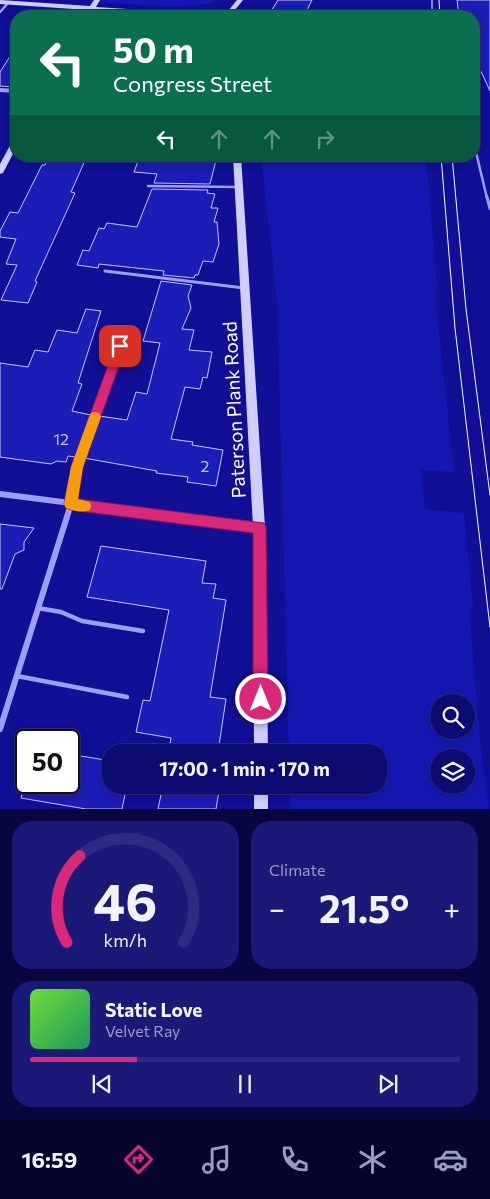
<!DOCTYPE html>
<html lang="en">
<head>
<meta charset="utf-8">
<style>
	:root { --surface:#0c0b70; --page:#1a1978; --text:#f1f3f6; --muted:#9a9bc3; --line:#2c2b83; --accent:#db2777 }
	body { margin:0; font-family:Commissioner,sans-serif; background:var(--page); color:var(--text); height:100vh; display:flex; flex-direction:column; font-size:19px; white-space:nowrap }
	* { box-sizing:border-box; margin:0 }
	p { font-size:16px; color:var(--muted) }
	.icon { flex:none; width:28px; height:28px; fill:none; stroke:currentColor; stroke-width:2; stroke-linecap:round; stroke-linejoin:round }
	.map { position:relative; height:809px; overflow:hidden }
	.details { display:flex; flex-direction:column; gap:12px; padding:12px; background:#07063e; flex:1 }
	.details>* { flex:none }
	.guide { position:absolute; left:10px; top:10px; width:470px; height:152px; border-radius:20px; box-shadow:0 2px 8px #0003,0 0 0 1px var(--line); background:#0b6e4f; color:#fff; overflow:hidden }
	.tools { position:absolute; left:430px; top:694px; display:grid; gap:10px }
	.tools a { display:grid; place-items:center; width:45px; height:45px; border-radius:50%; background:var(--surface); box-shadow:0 2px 8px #0003,0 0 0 1px var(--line); font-size:25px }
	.speed { position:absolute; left:15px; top:729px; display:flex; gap:10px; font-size:25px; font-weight:700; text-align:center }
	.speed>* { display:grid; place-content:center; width:65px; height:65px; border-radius:50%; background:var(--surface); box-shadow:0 2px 8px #0003,0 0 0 1px var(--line); line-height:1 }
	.speed .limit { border:2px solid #111; border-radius:8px; background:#fff; color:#111 }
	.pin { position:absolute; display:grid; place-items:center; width:42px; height:42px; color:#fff; margin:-21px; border-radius:10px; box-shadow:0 2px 8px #0006 }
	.me { position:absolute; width:55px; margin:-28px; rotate:0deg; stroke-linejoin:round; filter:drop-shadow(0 0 4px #0008) }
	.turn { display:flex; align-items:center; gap:18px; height:105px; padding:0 20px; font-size:22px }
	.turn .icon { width:65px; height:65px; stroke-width:2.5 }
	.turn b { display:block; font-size:35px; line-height:42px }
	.lanes { display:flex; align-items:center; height:48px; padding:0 20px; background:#0003; justify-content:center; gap:25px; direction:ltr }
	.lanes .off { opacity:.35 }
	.big { font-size:38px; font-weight:700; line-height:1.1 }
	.details .tile { flex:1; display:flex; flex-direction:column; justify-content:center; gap:8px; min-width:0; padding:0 18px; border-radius:20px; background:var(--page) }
	.details .dial { align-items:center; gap:0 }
	.dial svg { height:130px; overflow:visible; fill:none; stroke:var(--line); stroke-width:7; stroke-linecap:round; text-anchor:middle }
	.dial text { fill:var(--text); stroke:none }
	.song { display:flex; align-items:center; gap:15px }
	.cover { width:60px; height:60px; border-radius:8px; background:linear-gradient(135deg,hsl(100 70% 55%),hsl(150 70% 35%)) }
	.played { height:5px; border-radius:2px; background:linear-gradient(90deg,var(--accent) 25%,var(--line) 25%) }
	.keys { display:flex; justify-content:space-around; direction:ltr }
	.heat { display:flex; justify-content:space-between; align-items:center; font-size:28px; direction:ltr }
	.details .tiles { flex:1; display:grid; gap:12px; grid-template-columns:1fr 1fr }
	.tile:last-child { grid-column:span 2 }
	.trip { position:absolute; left:102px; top:744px; width:285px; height:50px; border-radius:20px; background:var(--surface); box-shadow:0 2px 8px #0003,0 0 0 1px var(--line); font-weight:700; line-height:50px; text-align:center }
	.tab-bar { display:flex; height:80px; justify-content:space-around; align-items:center; background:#05042d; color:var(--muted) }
	.tab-bar .icon { width:35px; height:35px }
	.tab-bar .active { color:var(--accent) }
	.tab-bar b { font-size:22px; color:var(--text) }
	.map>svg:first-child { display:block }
	.green { fill:#1617b1; fill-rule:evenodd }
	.building { fill:#1c1cb6; stroke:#c6c7fe }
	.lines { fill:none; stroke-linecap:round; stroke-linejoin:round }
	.service-far2 { stroke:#9e9ff4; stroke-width:2.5 }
	.service-far1 { stroke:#9e9ff4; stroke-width:3 }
	.service { stroke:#9e9ff4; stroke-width:4.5 }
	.minor-far2 { stroke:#9e9ff4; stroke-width:4 }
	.minor-far1 { stroke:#9e9ff4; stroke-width:4.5 }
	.minor { stroke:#9e9ff4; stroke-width:6 }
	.secondary { fill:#cfcefd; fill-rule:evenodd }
	.tram { stroke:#fff; stroke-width:1 }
	.route { fill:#db2777; stroke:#8e194d }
	.slow { fill:#f59e0b }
	.labels { text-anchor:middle; stroke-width:5; stroke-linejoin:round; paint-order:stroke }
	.number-label { font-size:16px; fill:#c6c6ed }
	.street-label { font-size:19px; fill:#fff; stroke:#100f96 }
</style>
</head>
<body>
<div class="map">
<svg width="490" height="809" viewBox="0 0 490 809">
	<rect width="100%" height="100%" fill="#100f96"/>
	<g class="green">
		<path d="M79,0H217C191,13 111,2 79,0Z"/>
		<path d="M261,156H426L437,284L435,295L454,472L421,470L425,509L464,513L473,608L469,610L482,760L489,809H291L290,785H379V752H289L277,301ZM439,702H466V730H439ZM439,758H466V785H439Z"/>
	</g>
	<g class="building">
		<polygon points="278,0 312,0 304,16 268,16"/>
		<polygon points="457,0 490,0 490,91 474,56 474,16 459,16"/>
		<polygon points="16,47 16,84 14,87 0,86 0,72"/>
		<polygon points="49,156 87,156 71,192 75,193 35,281 37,282 28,303 1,300 17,265 6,264 16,239 0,237 0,231 10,212 18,213 42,165 45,165"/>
		<polygon points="140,156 217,156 210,184 154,183 157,174 134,172"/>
		<polygon points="152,189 208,190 207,193 215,194 211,208 218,208 214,222 217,222 219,244 213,262 203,261 198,275 195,275 194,278 163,275 164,271 99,264 98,268 77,265 83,250 89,251 99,228 104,229 107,223 137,227"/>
		<polygon points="161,281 192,285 188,296 191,308 182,329 194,330 189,350 212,352 207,378 203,377 200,389 185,387 171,439 193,442 192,445 223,450 216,486 187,482 188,477 156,473 157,471 84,458 99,416 127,420 136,392 147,394 160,343 143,341"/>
		<polygon points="86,309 101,311 78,383 82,384 72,411 91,415 76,457 68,456 66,462 57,461 51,464 0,457 0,363 28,367 35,350 48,352 57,330 77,333"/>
		<polygon points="0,524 34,528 24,542 24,550 15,554 2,589 0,589"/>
		<polygon points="101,546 206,561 202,583 216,584 213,598 226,600 210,697 226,699 218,752 169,752 171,738 136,732 143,700 150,701 169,610 87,597"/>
		<polygon points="69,754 111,761 111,785 127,785 122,809 86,809 21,798 25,782 69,782"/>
		<polygon points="163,785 220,785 216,809 158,809"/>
	</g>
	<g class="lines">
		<g class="service-far2">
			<polyline points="0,12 9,2"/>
			<polyline points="474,144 487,198"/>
			<polyline points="148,186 238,187"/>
		</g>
		<g class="service-far1">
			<polyline points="487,197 490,209"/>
			<polyline points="105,271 244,288"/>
		</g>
		<g class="service">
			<polyline points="38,608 61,612 82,621 143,631"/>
			<polyline points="17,676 127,697"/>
		</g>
		<polyline class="minor-far2" points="0,90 16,91"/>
		<polyline class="minor-far1" points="79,461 120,346"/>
		<g class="minor">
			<polyline points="0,494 259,527"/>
			<polyline points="0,729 71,504 80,460"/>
		</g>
		<g class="secondary">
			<polygon points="0,0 90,6 94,0 100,0 96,7 207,14 210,16 184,16 94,10 90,16 84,16 88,10 0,4"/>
			<polygon points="237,0 243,0 230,16 224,16"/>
			<polygon points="13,140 16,140 16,148 3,173 0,174 0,164"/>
			<polygon points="233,156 241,156 265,527 268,752 254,752 253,527"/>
			<rect x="254" y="785" width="14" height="24"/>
		</g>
		<g class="tram">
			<polyline points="432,0 432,16"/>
			<polyline points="439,0 440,16"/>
			<polyline points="441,156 455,328 490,627"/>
			<polyline points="452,156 466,309 490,495"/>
		</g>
	</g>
	<polygon class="route" points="120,342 126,346 83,467 78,499 264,523 266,527 268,699 266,705 261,707 256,705 253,699 253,533 71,510 66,508 64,504 71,467 115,346"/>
	<path class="slow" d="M95,412L99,413L101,417L83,467L78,499L90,502L91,506L90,510C83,513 73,511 66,508L64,504L71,467L89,417L91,413Z"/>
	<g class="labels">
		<g class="number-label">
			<text x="61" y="445">12</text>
			<text x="205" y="472">2</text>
		</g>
		<g class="street-label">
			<text transform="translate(234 410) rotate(-93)" y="7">Paterson Plank Road</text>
		</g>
	</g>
</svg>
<div class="tools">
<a><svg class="icon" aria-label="search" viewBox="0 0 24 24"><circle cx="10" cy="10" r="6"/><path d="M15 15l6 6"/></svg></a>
<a><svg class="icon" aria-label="layers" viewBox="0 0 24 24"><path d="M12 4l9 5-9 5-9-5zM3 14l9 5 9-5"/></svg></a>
</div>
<div class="speed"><div class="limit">50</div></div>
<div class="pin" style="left:120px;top:346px;background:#d93025"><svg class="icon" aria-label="arrive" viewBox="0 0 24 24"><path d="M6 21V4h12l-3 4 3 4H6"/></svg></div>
<svg class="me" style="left:261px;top:699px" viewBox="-20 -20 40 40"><circle r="17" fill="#db2777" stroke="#fff" stroke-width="3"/><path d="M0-11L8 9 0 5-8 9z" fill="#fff"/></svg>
<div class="trip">17:00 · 1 min · 170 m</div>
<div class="guide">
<div class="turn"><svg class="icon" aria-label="left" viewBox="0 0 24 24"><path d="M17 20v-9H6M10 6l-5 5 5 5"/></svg><div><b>50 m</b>Congress Street</div></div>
<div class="lanes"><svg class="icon" aria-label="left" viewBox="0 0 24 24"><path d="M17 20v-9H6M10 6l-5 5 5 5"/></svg><svg class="icon off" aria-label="ahead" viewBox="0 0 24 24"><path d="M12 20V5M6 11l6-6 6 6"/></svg><svg class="icon off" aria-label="ahead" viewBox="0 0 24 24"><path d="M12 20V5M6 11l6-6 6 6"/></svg><svg class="icon off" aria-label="right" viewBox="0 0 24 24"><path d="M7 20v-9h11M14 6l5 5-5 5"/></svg></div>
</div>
</div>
<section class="details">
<div class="tiles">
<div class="tile dial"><svg viewBox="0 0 100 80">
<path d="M14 69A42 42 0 1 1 86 69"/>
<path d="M14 69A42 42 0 0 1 22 16" stroke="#db2777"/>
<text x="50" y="56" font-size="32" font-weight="700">46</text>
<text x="50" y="72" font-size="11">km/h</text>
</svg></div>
<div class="tile"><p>Climate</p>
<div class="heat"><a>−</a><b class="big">21.5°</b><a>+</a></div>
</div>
<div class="tile">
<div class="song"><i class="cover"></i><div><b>Static Love</b><p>Velvet Ray</p></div></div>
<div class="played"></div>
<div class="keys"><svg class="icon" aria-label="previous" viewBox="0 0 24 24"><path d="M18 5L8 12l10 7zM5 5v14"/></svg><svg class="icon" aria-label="pause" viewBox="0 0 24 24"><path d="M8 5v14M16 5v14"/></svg><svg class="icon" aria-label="next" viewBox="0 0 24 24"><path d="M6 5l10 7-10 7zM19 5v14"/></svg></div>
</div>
</div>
</section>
<nav class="tab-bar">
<b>16:59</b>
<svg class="icon active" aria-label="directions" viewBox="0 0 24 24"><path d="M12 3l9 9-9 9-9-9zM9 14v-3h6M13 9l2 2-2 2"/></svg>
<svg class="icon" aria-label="music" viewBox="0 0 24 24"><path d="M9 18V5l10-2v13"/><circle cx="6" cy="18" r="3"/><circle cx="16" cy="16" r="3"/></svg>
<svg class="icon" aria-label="phone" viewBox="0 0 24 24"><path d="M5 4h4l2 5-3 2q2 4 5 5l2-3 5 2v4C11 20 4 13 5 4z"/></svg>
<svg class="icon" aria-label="climate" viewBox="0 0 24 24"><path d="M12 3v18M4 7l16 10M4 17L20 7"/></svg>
<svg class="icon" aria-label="car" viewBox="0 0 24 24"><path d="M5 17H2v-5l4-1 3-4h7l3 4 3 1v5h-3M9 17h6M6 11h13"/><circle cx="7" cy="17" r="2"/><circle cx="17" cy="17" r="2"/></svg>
</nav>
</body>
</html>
